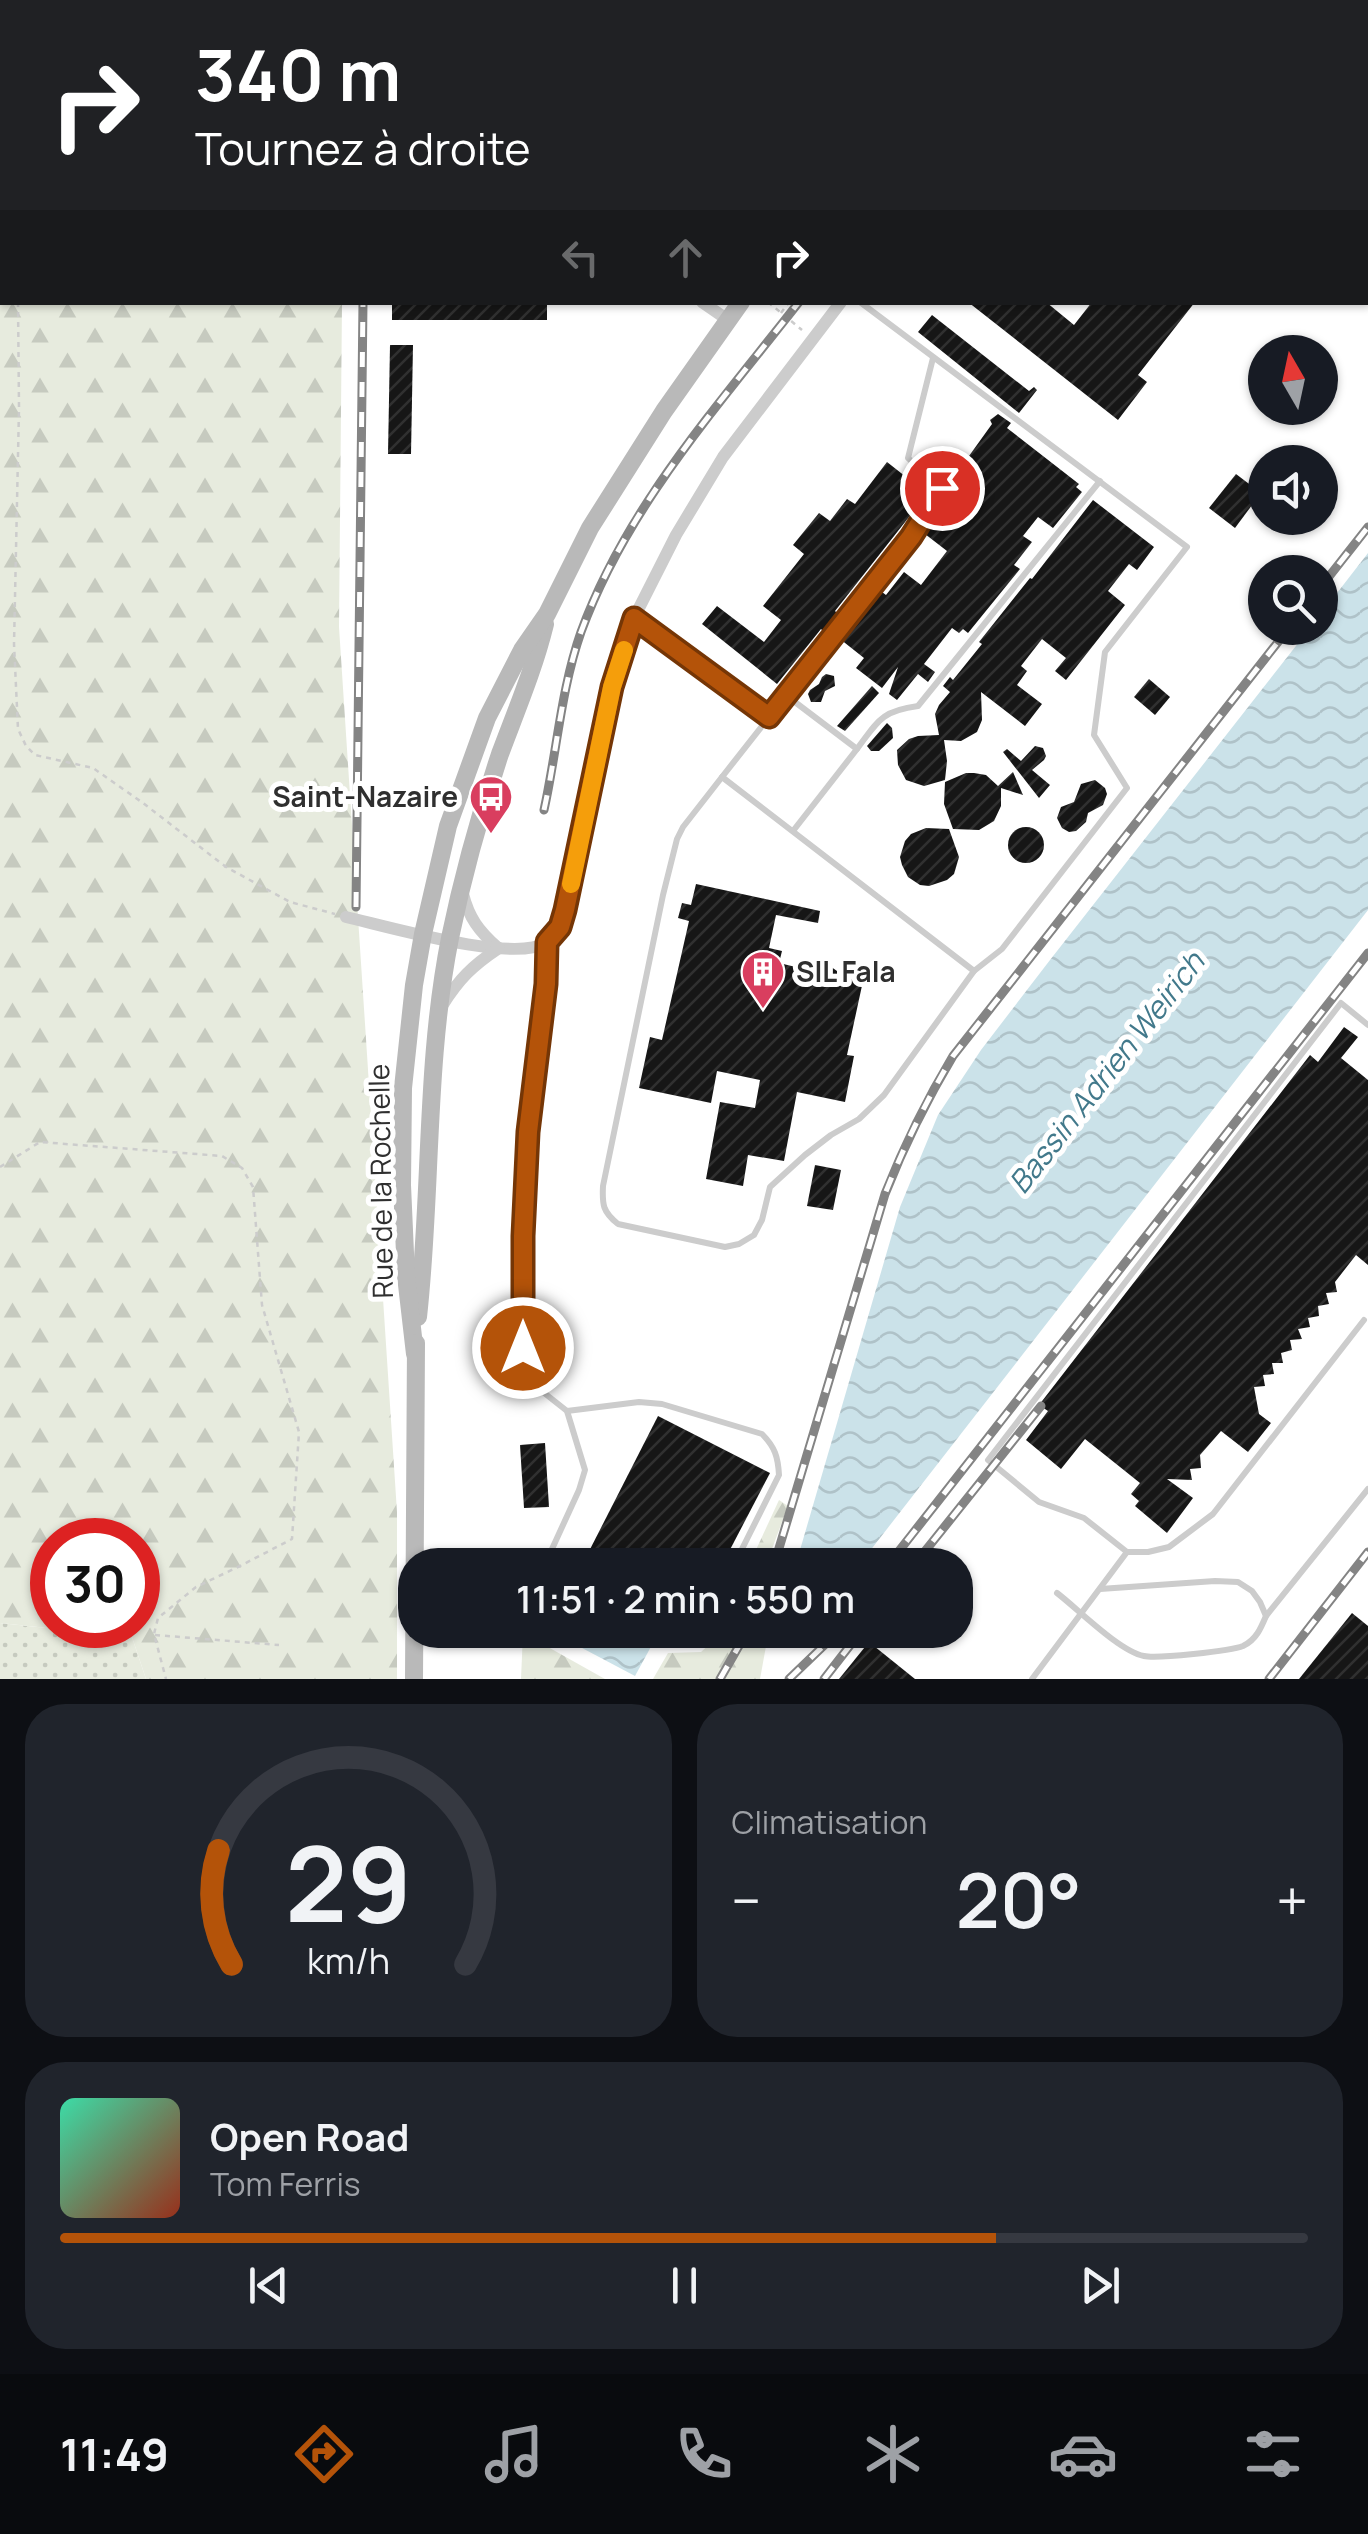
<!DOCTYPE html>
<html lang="fr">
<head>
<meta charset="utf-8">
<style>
	:root { --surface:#171b24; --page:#20242c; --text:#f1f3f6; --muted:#9ea1a6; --line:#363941; --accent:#b45309 }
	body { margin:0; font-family:Manrope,sans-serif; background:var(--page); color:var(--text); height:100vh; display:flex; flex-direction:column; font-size:38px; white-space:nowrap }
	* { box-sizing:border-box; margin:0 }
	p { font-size:32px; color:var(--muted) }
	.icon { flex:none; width:55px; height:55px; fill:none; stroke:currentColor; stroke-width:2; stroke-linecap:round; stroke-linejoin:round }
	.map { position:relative; height:1679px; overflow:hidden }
	.sheet { display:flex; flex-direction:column; gap:25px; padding:25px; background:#0d0f14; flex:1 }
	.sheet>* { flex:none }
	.banner { position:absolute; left:0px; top:0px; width:1370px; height:305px; box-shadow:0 2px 8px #0004; background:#202124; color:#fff; overflow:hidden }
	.needle { width:65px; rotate:351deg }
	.controls { position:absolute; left:1248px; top:335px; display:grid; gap:20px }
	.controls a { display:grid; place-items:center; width:90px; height:90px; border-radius:50%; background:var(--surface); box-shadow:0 2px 8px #0004; font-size:50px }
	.speed { position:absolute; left:30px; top:1518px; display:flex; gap:20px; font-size:50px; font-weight:700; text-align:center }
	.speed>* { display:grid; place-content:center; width:130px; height:130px; border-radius:50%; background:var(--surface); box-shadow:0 2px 8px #0004; line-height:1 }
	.speed .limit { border:15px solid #d22; background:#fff; color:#111 }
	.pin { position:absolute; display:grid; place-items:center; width:85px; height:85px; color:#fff; margin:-42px; border:5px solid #fff; border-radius:50%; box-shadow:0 2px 10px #0007 }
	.me { position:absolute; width:110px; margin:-55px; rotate:0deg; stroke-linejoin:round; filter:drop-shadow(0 0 8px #0008) }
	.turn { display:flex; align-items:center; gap:35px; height:210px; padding:0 30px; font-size:45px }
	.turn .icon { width:130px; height:130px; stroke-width:2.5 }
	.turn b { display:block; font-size:70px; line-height:85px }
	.lanes { display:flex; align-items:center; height:95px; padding:0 30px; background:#0003; justify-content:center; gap:50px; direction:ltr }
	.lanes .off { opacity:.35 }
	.big { font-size:75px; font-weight:600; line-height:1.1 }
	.sheet .widget { flex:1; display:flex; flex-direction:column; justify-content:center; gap:15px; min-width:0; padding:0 35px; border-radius:40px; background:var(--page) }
	.sheet .dial { align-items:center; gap:0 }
	.dial svg { height:260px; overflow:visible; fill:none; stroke:var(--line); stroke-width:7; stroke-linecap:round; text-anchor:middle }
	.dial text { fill:var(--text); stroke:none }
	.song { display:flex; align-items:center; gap:30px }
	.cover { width:120px; height:120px; border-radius:15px; background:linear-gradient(135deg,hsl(160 70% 55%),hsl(10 70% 35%)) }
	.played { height:10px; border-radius:5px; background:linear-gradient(90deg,var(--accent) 75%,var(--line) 75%) }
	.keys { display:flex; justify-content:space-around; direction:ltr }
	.heat { display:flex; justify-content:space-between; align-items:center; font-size:55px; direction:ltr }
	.sheet .tiles { flex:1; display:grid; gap:25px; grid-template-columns:1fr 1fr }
	.widget:last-child { grid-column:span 2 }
	.trip { position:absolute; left:398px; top:1548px; width:575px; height:100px; border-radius:40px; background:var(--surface); box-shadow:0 2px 8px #0004; font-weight:600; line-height:100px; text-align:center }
	.tab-bar { display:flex; height:160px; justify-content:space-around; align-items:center; background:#090b0e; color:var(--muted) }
	.tab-bar .icon { width:70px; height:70px }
	.tab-bar .on { color:var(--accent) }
	.tab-bar b { font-size:45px; color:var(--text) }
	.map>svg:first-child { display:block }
	.grass { fill:url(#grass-dots) }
	.forest { fill:url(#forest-firs); fill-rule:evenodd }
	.water { fill:url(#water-waves) }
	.building { fill:url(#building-hatch) }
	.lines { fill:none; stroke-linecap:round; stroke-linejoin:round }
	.path { stroke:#ccc; stroke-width:2.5; stroke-dasharray:5 5; stroke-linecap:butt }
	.lane { stroke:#ccc; stroke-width:6 }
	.street { stroke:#ccc; stroke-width:12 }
	.secondary { stroke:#b9b9b9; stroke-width:18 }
	.rail-casing { stroke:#848484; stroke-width:9 }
	.rail { stroke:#fff; stroke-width:5; stroke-dasharray:15; stroke-linecap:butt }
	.route-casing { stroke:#753606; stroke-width:25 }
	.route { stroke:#b45309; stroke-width:18 }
	.slow { stroke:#f59e0b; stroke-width:18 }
	.labels { text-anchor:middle; stroke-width:10; stroke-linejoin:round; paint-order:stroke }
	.poi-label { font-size:28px; font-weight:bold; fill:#2f2f2f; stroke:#fff; text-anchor:end }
	.street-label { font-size:28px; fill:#2f2f2f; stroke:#fff }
	.water-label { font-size:30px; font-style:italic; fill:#42798b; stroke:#fff }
</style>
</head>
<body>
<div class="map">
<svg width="1368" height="1679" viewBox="0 0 1368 1679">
	<defs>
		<pattern id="grass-dots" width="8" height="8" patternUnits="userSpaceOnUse" patternTransform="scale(2.5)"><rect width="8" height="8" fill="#e7ebde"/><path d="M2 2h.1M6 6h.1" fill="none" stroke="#c6cabf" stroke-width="1.8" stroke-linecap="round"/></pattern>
		<pattern id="forest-firs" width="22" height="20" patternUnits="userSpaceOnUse" patternTransform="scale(2.5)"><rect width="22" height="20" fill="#e7ebde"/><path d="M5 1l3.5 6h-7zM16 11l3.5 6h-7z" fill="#c6cabf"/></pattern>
		<pattern id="water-waves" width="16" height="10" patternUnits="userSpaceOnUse" patternTransform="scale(2.5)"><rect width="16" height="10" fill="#cbe2e9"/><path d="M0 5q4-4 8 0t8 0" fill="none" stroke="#afc2c8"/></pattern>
		<pattern id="building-hatch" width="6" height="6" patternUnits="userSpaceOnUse" patternTransform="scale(2.5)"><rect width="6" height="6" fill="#161616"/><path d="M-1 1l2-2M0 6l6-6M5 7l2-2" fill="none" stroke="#303030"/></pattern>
	</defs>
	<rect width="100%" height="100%" fill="#fff"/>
	<polygon class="grass" points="0,1623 132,1637 146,1679 0,1679"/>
	<g class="forest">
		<path d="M0,0H346V2H2V302L342,303L339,627L397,1512V1679H146L132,1637L0,1623ZM52,1540H138V1625H52Z"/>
		<polygon points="779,1500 788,1506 766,1565 749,1565"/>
		<polygon points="719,1630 769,1630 760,1679 653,1679 668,1653 701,1652 715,1639"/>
		<polygon points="523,1633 605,1679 521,1679"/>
	</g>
	<g class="water">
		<polygon points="1368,553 1368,910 859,1565 820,1565 800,1550 900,1207 938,1115 981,1050 1050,960 1310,628 1320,628 1320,615"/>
		<polygon points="548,1630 629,1630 653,1643 635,1676"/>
	</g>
	<g class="building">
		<rect x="392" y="302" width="155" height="18"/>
		<polygon points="968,302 1046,302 1074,325 1092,302 1195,302 1138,375 1147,382 1118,420"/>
		<polygon points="932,315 1029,391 1034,387 1037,390 1019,413 918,332"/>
		<polygon points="390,345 413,345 411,454 388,454"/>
		<polygon points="998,414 1011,423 1007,428 1079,484 1076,487 1082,492 1053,528 1038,517 1023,536 1032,542 1014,565 1020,569 968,633 963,629 959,633 952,628 924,664 935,672 928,682 918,674 897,700 889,694 898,667 882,688 856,668 864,658 840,639 851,624 855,626 882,592 886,595 904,572 921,585 947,551 925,534 938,516 934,514 940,504 957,485 951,481 992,424 990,420"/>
		<polygon points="887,462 929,495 923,505 920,503 835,611 840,616 826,634 821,629 777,684 702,624 717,606 764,642 781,620 763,606 804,554 793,545 819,513 830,521 847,499 855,504"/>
		<polygon points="1236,474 1261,493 1235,528 1209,508"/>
		<polygon points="1093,500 1154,547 1137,570 1129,564 1108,591 1125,605 1066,680 1055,671 1066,658 1042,639 1021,666 1027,671 1017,685 1042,704 1025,726 981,692 982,720 977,732 961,741 944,740 947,761 945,780 924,786 906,780 898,765 897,750 909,739 918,736 939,735 935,714 939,705 950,692 943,686 950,677 953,680 982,644 979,642 1030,578 1032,579"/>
		<polygon points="826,674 834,676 835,686 825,691 821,702 811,702 808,694 810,690 819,684 822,677"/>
		<polygon points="1149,679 1170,697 1155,715 1134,697"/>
		<polygon points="872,686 879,693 845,731 837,726"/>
		<polygon points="887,723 892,728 893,738 879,751 871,751 867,746"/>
		<polygon points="1035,746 1043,748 1046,756 1044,760 1032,770 1050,785 1039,798 1003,752 1007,749 1021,761"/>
		<polygon points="1013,772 1023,795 1001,788 1001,806 994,821 979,830 953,829 944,804 945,782 966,773 974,773 986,775 998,786"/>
		<polygon points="1095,780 1105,788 1107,794 1103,805 1088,813 1086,822 1076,831 1069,832 1062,828 1057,818 1061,807 1074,802 1081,784"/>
		<circle cx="1026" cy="845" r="18"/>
		<polygon points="926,828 949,829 959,857 954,874 947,880 929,886 920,885 908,877 902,865 900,857 905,841 911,834"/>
		<polygon points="696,884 820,911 818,923 776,915 769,948 782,951 779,963 817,972 820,959 837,971 837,976 863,981 847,1055 854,1056 845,1102 797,1092 784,1161 748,1155 743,1186 706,1179 720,1102 755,1108 760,1080 717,1071 711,1103 639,1088 650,1037 662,1040 689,921 678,918 682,903 691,905"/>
		<polygon points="1344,1027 1358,1037 1341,1058 1368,1080 1368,1265 1356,1255 1335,1282 1337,1292 1326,1293 1329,1304 1318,1306 1319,1316 1308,1318 1310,1327 1298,1329 1302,1339 1290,1340 1292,1350 1281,1353 1283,1363 1272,1363 1274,1374 1263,1375 1265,1386 1254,1387 1259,1414 1271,1423 1248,1452 1221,1431 1200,1455 1201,1468 1190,1469 1192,1480 1167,1479 1193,1498 1167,1533 1135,1506 1139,1501 1131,1494 1140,1483 1085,1439 1061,1469 1026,1440 1048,1411 1039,1405 1310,1055 1318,1062"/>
		<polygon points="815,1165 841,1170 833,1210 807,1206"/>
		<polygon points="658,1416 770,1473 722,1565 582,1565"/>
		<polygon points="545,1443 549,1507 524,1508 520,1445"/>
		<polygon points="1352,1613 1368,1626 1368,1679 1299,1679"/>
		<polygon points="869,1642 915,1679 839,1679"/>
	</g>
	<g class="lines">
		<g class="path">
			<polyline points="183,2 185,0"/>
			<polyline points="1024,2 1026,0"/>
			<polyline points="0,244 2,245"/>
			<polyline points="18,302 19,408 14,644 18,729 26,746 35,755 93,768 143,803 226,867 290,902 335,914"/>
			<polyline points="768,302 802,330"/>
			<polyline points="781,313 789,302"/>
			<polyline points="0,1167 40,1142 222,1156 242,1168 253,1187 262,1305 299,1432 292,1539 240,1566 196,1587 158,1618 154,1634 166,1679"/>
			<polyline points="155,1635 279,1645"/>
		</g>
		<g class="lane">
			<path d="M860,302L1187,547L1105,652L1094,735L1127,788L1002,949L974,971L884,1095L859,1119L831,1135L805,1155L770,1187L762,1220L754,1235L739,1244L725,1247L618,1224C603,1212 602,1205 603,1186L663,895L677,839L683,827L722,777L911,537L942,488L908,458L933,358"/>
			<polyline points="634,618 769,717"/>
			<polyline points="787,696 857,749 793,831"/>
			<path d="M857,749C878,721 881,711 918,706L1100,481"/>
			<polyline points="722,777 974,971"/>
			<polyline points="523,1348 531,1378 543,1392 567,1411 585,1470 579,1490 552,1549 552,1565"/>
			<path d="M567,1411L639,1402L662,1404L762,1434C775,1447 778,1457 779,1475L734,1565"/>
			<polyline points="1127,1552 1084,1518 1039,1502 988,1460 1341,1003 1368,1025"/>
			<path d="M1057,1593C1078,1609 1119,1651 1144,1656C1156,1659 1231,1651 1243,1646C1256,1640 1261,1628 1266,1616L1260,1602L1252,1591L1238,1582L1215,1581L1100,1589"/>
			<polyline points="1266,1616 1368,1489"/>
			<path d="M641,1630C661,1641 676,1647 698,1638L702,1630"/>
			<polyline points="1032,1679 1127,1552 1148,1552 1169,1547 1213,1514 1364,1320"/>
		</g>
		<g class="street">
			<polyline points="654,2 654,0"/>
			<polyline points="1076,2 1078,0"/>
			<polyline points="702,302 728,320"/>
			<path d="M463,894C469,918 479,931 497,947"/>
			<path d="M346,917C386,926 512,963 546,943C558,936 561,922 565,910L612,687L634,618L676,535L723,457L841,302"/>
			<path d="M442,1006C459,979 472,966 499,948"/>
			<path d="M523,1348C523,1276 522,1205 528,1133C533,1069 546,1007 547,942"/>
		</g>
		<g class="secondary">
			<polyline points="976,2 978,0"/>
			<path d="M418,1317C432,1191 425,1063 450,938C463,875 480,814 500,754C516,711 534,669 545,624"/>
			<polyline points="415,1354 406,1276 402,1185 403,1088 414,985 423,934 448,826 487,718 522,650 547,614 590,528 664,411 741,302"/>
			<polyline points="414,1679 416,1343"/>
		</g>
		<g class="rail-casing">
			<g id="rail">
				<polyline points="366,2 366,0"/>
				<polyline points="1034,2 1036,0"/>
				<polyline points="1320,588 1368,527"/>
				<path d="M544,810C557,751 561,689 581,632C627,506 718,406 799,302"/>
				<polyline points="356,907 363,302"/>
				<path d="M774,1565L885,1194C904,1146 926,1101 953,1056L1289,628"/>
				<polyline points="888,1565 1368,953"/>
				<polyline points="914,1565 1041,1406"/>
				<polyline points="720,1679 748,1630"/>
				<polyline points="789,1679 840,1630"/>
				<polyline points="824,1679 862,1630"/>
				<polyline points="1269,1679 1368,1552"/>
			</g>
		</g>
		<use href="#rail" class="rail"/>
	</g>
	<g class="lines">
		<g class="route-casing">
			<polyline id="route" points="523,1348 523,1236 528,1132 546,984 547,942 560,927 565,910 612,687 634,618 769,717 911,537 942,488"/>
		</g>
		<use href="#route" class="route"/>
		<polyline class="slow" points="571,884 612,687 624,650"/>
	</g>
	<defs>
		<g id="bus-pin" transform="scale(2.25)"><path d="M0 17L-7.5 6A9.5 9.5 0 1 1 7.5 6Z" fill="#d93e5f" stroke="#fff"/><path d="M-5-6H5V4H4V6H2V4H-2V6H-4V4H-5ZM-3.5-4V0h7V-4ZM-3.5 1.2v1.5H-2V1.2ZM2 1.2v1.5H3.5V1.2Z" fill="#fff"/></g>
		<g id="building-pin" transform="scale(2.25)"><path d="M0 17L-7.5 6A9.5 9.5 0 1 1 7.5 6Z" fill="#d93e5f" stroke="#fff"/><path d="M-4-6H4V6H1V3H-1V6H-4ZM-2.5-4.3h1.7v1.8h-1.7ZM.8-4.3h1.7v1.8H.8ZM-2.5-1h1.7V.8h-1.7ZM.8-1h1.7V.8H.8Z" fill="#fff"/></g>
	</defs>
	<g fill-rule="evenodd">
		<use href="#bus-pin" x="491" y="797"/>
		<use href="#building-pin" x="763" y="972"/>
	</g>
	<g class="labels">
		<g class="poi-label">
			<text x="458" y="807">Saint-Nazaire</text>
			<text x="796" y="982" text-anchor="start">SIL Fala</text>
		</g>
		<g class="street-label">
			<text transform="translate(381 1181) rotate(-91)" y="10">Rue de la Rochelle</text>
		</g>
		<g class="water-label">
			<text transform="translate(1107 1073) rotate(-52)" y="10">Bassin Adrien Weirich</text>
		</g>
	</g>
</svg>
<div class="controls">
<a><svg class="needle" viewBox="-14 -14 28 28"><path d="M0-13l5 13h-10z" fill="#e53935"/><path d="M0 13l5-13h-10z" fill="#9ea1a6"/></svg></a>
<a><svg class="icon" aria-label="sound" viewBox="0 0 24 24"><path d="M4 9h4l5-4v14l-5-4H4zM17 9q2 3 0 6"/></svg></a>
<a><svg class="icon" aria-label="search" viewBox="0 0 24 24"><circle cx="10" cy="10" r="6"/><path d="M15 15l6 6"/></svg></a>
</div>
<div class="speed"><div class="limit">30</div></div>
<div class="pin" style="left:942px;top:488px;background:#d93025"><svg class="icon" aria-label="arrive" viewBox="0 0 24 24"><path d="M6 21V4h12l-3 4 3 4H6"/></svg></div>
<svg class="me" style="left:523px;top:1348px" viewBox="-20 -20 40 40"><circle r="17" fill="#b45309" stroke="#fff" stroke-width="3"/><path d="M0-11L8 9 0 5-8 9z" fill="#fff"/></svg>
<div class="trip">11:51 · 2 min · 550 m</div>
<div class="banner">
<div class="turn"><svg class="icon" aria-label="right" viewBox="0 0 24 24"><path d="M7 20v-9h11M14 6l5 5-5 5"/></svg><div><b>340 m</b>Tournez à droite</div></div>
<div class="lanes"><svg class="icon off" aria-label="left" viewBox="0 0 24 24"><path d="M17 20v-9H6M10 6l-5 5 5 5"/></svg><svg class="icon off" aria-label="ahead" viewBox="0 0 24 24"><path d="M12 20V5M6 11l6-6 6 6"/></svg><svg class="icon" aria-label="right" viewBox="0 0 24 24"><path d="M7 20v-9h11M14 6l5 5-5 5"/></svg></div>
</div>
</div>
<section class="sheet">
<div class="tiles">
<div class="widget dial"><svg viewBox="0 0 100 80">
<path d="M14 69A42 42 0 1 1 86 69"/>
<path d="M14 69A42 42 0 0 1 10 34" stroke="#b45309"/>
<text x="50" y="56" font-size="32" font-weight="700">29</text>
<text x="50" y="72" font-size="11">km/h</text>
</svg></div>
<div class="widget"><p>Climatisation</p>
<div class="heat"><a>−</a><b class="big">20°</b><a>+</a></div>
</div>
<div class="widget">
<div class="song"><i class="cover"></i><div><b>Open Road</b><p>Tom Ferris</p></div></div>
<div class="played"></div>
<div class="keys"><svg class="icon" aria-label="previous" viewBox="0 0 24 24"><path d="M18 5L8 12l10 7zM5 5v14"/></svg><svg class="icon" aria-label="pause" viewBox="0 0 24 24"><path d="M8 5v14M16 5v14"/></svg><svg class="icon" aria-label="next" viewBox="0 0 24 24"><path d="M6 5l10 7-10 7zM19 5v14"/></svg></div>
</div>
</div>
</section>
<nav class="tab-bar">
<b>11:49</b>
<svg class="icon on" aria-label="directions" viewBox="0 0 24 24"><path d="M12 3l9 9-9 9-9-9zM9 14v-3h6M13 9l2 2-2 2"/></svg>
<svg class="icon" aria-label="music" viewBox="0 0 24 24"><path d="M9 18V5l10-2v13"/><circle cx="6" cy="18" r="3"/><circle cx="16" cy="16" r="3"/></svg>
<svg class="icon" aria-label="phone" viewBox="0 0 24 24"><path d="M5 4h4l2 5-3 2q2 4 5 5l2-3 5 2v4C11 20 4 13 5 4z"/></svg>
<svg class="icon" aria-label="climate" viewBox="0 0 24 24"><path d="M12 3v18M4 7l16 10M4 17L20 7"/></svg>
<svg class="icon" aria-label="car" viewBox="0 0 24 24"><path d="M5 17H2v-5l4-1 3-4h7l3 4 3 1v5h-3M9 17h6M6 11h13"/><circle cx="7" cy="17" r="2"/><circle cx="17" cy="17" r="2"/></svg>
<svg class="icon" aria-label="filters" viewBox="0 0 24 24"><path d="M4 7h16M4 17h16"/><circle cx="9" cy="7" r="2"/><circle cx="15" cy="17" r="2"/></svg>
</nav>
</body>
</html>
